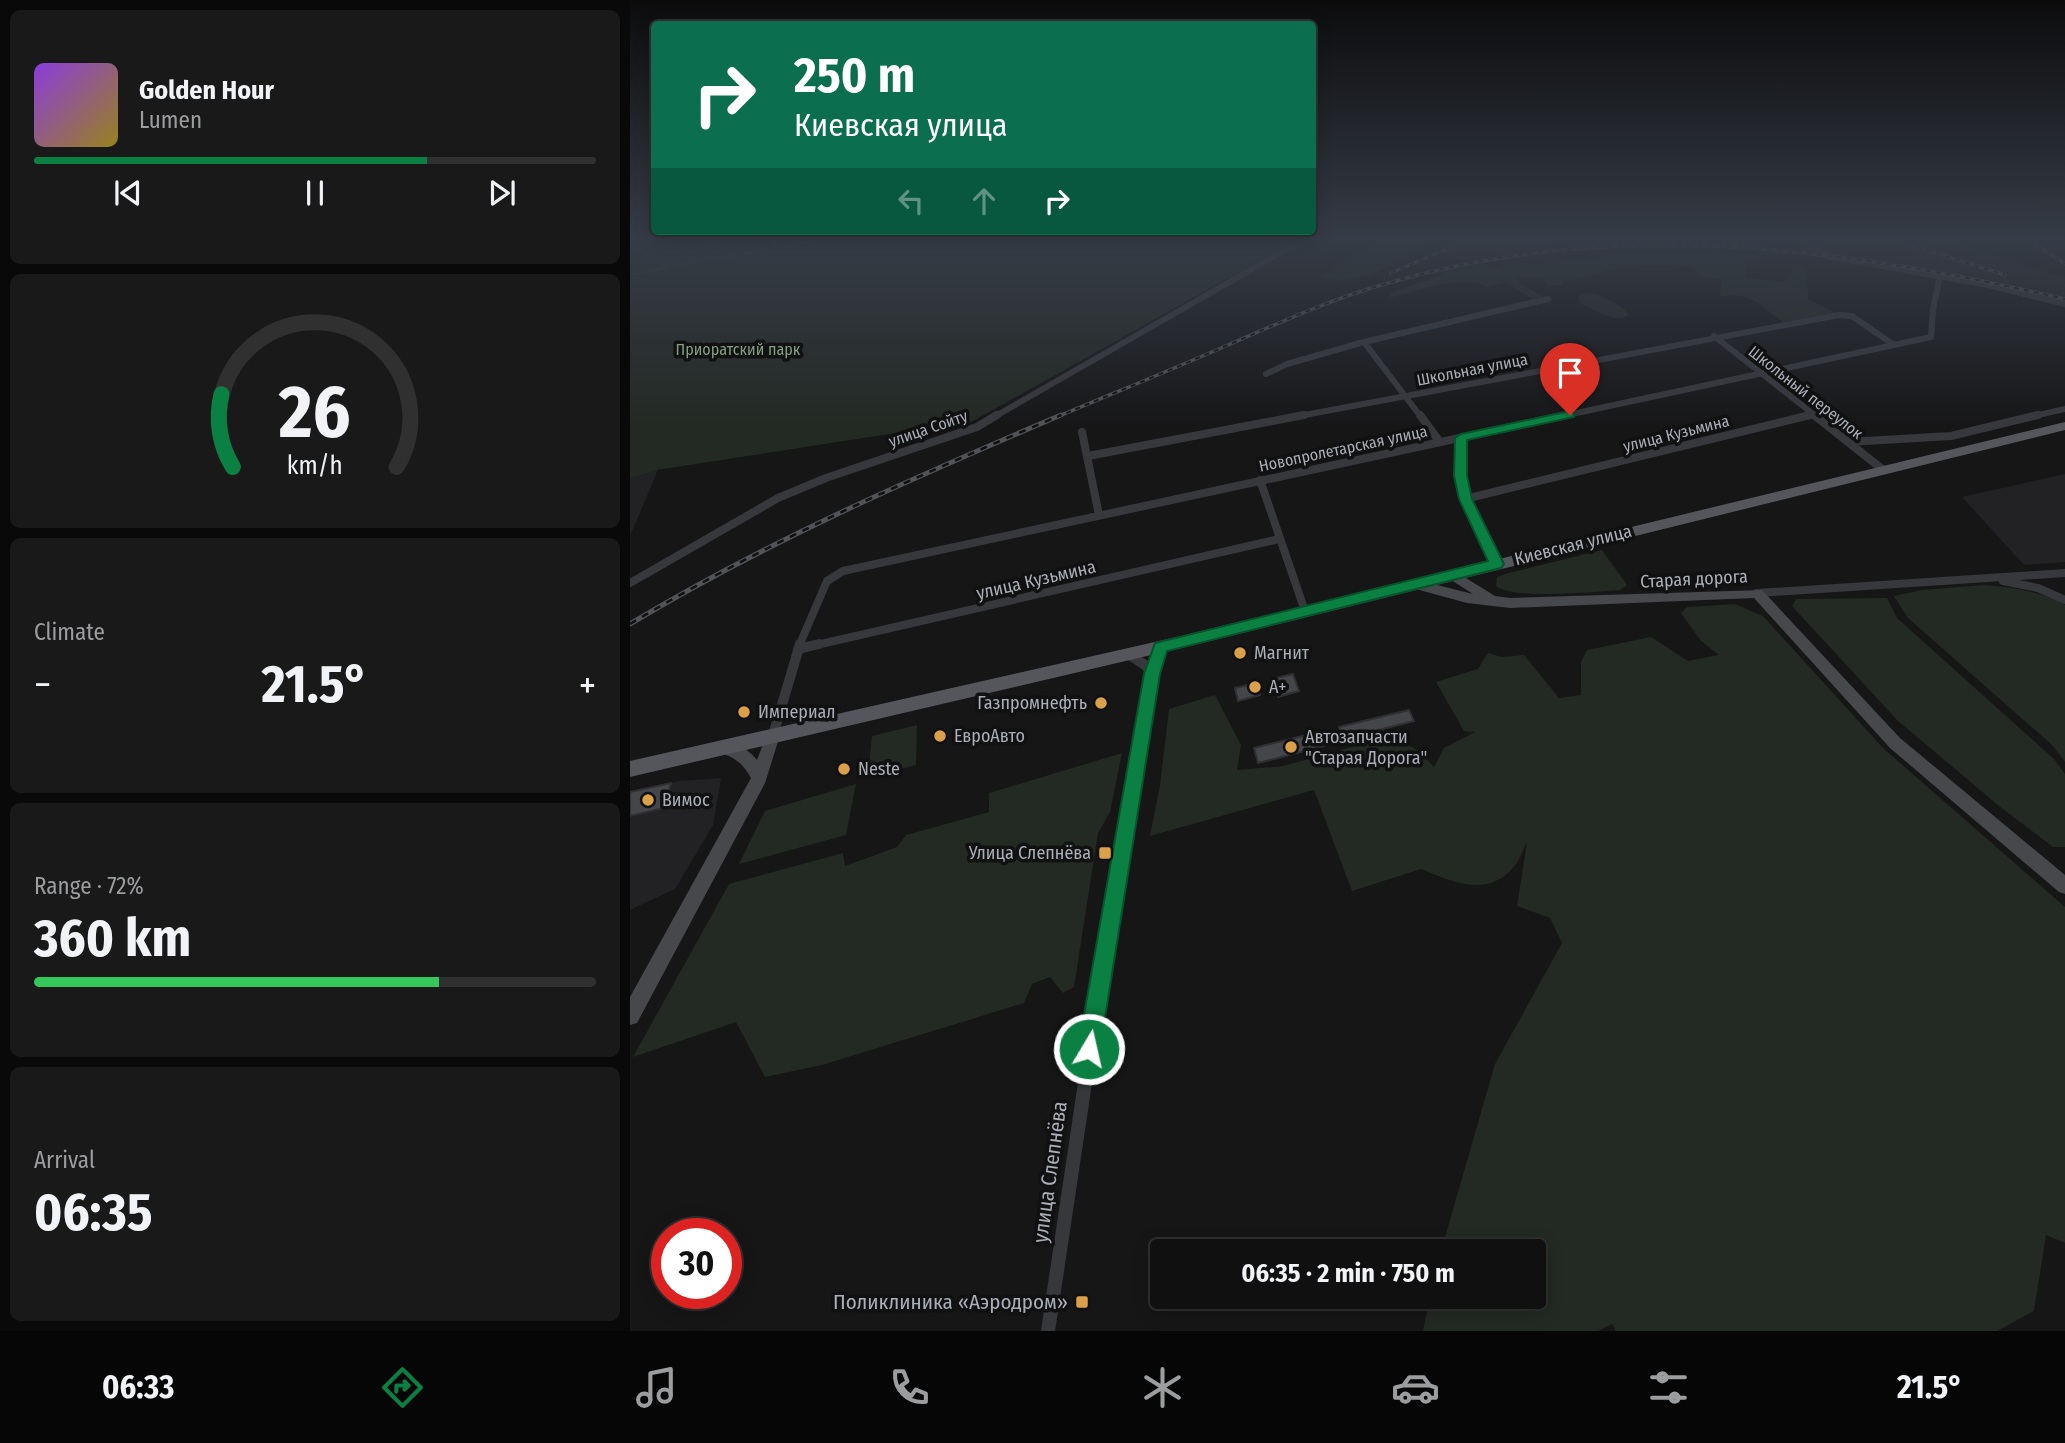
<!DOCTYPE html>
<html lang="en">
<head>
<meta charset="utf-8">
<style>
	:root { --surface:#101011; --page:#19191a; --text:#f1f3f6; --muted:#9c9d9f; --line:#303031; --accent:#0b8043 }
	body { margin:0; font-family:"Fira Sans Condensed",sans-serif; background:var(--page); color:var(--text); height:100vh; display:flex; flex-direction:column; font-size:26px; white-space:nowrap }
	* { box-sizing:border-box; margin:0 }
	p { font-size:23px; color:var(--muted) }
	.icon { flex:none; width:38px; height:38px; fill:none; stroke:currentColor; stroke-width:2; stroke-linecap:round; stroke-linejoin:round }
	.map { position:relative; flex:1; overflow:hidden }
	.sheet { display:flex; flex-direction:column; gap:10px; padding:10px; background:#090909; width:630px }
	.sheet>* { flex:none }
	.guide { position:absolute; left:21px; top:21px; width:665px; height:214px; border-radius:7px; box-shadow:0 4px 18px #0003,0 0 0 2px var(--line); background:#0b6e4f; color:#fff; overflow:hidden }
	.speed { position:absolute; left:21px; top:1218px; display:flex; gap:14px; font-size:35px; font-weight:700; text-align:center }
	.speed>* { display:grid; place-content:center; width:91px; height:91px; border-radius:50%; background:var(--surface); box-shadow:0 4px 18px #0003,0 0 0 2px var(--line); line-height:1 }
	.speed .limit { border:10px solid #d22; background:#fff; color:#111 }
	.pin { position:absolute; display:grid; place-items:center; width:60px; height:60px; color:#fff; margin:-72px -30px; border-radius:50% 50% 50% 0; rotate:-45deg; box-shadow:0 0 7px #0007 }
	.pin .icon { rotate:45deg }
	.me { position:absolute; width:77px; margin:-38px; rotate:9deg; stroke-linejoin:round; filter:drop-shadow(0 0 5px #0008) }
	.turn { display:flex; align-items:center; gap:24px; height:147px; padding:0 28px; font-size:32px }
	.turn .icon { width:91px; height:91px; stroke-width:2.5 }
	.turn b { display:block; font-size:49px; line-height:60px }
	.lanes { display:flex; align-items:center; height:66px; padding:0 28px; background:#0003; justify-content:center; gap:35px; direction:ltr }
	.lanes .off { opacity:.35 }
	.big { font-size:52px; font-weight:700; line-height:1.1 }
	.sheet .card { flex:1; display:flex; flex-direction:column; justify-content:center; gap:10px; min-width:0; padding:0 24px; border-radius:10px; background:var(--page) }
	.sheet .dial { align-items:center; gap:0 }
	.dial svg { height:182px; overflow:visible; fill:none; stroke:var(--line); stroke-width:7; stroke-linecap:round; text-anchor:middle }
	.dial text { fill:var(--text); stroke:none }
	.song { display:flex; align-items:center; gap:21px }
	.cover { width:84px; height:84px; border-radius:10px; background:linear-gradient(135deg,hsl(270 70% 55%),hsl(50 70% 35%)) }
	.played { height:7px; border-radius:4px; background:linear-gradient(90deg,var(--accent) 70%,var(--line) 70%) }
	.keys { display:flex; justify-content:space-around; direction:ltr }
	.heat { display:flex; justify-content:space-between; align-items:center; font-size:38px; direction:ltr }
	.charge { height:10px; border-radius:5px; background:linear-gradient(90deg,#34c759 72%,var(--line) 0) }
	.trip { position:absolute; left:520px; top:1239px; width:396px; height:70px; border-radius:7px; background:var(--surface); box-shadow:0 4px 18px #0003,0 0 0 2px var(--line); font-weight:700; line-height:70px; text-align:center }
	.menu { display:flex; height:112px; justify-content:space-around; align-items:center; background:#060607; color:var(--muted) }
	.menu .icon { width:49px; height:49px }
	.menu .on { color:var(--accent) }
	.menu b { font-size:32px; color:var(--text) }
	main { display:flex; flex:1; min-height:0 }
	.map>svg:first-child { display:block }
	.built { fill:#222224 }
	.green { fill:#232923 }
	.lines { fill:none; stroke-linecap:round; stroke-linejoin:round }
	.stream { stroke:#31393f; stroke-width:2 }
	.building { fill:#45464a; stroke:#303033; stroke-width:2 }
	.street-far3 { stroke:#37383c; stroke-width:6 }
	.street-far2 { stroke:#37383c; stroke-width:8 }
	.street-far1 { stroke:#37383c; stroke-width:10 }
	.street { stroke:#37383c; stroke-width:14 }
	.secondary { fill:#46484c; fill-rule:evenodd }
	.primary { fill:#54565b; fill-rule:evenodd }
	.rail-far1-casing { stroke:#515357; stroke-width:3.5 }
	.rail-casing { stroke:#515357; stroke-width:5 }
	.rail-far1 { stroke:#111112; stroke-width:2; stroke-dasharray:5; stroke-linecap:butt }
	.rail { stroke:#111112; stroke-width:2.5; stroke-dasharray:7; stroke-linecap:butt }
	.route { fill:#0b8043; stroke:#07532c; stroke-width:2 }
	.poi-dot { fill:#dba04a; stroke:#111112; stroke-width:2.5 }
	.labels { text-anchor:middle; stroke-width:7; stroke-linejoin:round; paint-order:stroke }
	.far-park-label { font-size:16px; fill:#839e83; stroke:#111112 }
	.far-street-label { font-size:16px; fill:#aaaeb6; stroke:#111112 }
	.street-label { font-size:18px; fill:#aaaeb6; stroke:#111112 }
	.poi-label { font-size:18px; fill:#aaaeb6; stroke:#111112; text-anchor:start }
	.near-street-label { font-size:21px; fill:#aaaeb6; stroke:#111112 }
	.near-poi-label { font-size:21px; fill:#aaaeb6; stroke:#111112; text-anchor:end }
</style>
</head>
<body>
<main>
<section class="sheet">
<div class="card">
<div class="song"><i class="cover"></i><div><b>Golden Hour</b><p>Lumen</p></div></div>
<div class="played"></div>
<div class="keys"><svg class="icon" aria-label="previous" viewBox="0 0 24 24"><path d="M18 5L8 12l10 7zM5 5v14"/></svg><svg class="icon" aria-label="pause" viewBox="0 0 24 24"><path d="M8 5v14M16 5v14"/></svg><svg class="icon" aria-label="next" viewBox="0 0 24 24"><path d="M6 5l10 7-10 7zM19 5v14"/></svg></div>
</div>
<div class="card dial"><svg viewBox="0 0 100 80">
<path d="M14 69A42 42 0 1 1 86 69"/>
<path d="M14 69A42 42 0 0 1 9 37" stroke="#0b8043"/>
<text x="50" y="56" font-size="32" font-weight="700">26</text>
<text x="50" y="72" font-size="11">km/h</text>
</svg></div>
<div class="card"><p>Climate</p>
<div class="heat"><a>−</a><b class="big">21.5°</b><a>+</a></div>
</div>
<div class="card"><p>Range · 72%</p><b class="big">360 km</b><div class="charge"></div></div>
<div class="card"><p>Arrival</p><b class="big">06:35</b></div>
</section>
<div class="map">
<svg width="1435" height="1331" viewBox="0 0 1435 1331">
	<rect width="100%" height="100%" fill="#161617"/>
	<g class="built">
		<polygon points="842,241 990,241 991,243 923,247 830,261 822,256 820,251"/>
		<polygon points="1187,241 1320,241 1435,278 1435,302 1293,269 1171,251 1169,245 1192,247"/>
		<polygon points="27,470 26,475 0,536 0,479"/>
		<polygon points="1435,474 1435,562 1394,565 1332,497"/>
		<polygon points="91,778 83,825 45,889 0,910 0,792 50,781"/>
	</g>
	<g class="green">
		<polygon points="0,241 664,241 343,421 27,470 0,479"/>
		<path d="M751,241H807C773,258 725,293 687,275L701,272L704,266Z"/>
		<path d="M1125,253L1129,259L1117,262V278L1154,282L1161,274L1162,264L1177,267L1178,299L1206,313L1153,322C1130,306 1120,290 1090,297L1091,280L1072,277L1061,266C1039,266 1015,264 993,267C971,271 953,280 932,281L933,285H917L912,278L888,277L890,283L913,297L903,299L875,282L857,287C831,273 788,291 760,298V293L812,275L815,271L852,264L866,267L888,262L906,265L937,259H966L981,254Z"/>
		<path d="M954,293C967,292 992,304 999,315C985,324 966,310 951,304L948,297Z"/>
		<path d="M972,550L997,585L990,590C964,592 884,600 866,586L867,577L875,574Z"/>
		<path d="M1354,585C1382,587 1410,591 1435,605V762L1422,745L1278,618L1264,596L1292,590Z"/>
		<polygon points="1257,598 1267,618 1424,759 1435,774 1435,847 1423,847 1369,806 1267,720 1162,606 1166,599"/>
		<path d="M1105,604L1133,616L1253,748L1435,907V1243L1416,1235L1404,1311L1367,1331H986L982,1324L968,1331H793L800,1297H903V1251H811L865,1064L932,943L920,918L887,906L897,842C894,847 892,855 888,861C862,900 825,883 791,869L722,891L684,790L520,836L530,785L539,709L585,695L611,745L607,770L653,766L761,736L789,751L804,767L814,748L845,732L834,731L806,682L848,669L858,653L872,657L894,655L929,698L951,695V662L957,650L1021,637L1058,661L1089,655L1071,641L1051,613L1057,607Z"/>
		<polygon points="287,725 286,765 238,777 242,736"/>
		<polygon points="492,753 480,812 468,833 444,987 433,993 420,977 402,984 394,1003 192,1065 135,1077 106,1022 3,1057 99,884 213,853 215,866 267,847 276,835 359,812 359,793"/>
		<polygon points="226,784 216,835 109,864 135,811"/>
	</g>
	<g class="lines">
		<g class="stream">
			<polyline points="66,252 92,241"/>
			<polyline points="111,254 186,241"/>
			<polyline points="77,260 103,255"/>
			<polyline points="34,266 56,256"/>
			<polyline points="0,275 72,260"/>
		</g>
	</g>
	<g class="building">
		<polygon points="663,674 669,691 648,697 642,679"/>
		<polygon points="627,683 630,695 608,701 605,688"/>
		<polygon points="779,710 784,721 713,739 709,727"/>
		<polygon points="693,731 698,745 628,763 624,748"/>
		<polygon points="41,783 34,808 0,816 0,792"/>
	</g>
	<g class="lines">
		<g class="street-far3">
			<polyline points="1177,241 1197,256 1358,285 1435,304"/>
			<polyline points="1084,336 1187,417"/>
			<polyline points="734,342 791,417"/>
			<polyline points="636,374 657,364 734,342 918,299"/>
			<polyline points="364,417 671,241"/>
			<polyline points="664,417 1209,315 1222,316 1264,345"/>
			<polyline points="928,417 1301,337 1303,309 1310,276"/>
			<polyline points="1173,417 1182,415"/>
			<polyline points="1400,417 1435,409"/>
		</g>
		<g class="street-far2">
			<polyline points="790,415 810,442"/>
			<polyline points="1184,415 1252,469"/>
			<polyline points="452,432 469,515"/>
			<polyline points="831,438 830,476 835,499 866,564"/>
			<polyline points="1218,442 1321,436 1408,415"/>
			<polyline points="458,456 674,415"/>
			<polyline points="630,480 675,611"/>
			<polyline points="835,499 1180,415"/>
			<polyline points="1373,581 1408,588 1435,600"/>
			<polyline points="0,583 148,498 196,478 347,427 367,415"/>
			<polyline points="1127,593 1435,573"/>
			<polyline points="169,646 197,581 213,571 936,415"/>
			<polyline points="182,646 649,539"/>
		</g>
		<g class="street-far1">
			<polyline points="168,649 189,644"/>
			<polyline points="498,654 515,665 522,674"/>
			<polyline points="143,735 170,644"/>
			<polyline points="475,944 522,674 531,647"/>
		</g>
		<polyline class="street" points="418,1331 476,942"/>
		<g class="secondary">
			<polygon points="823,570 865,596 880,598 1132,590 1270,738 1435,875 1435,894 1429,892 1260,748 1124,598 880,608 837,603 782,588 781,585 787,580 843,594 818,578 817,575 818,572"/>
			<path d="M143,729L148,731L150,735L135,783L7,1023L0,1025V997L121,778C112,762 104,757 88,752L85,747L88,742C103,738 118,749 127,760L138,731Z"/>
		</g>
		<polygon class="primary" points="1435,422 1435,430 551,648 0,777 0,761 551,636"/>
		<g class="rail-far1-casing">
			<g id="rail-far1">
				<polyline points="1268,241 1375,275"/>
				<polyline points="1400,241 1435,264"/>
				<polyline points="761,273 835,241"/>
				<path d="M427,417C484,393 541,370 598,345C649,323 701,299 755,284C980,217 1211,247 1435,299"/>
			</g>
		</g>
		<g class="rail-casing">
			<path id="rail" d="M0,624C138,541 283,478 431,415"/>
		</g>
		<use href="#rail-far1" class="rail-far1"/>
		<use href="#rail" class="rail"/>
	</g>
	<linearGradient id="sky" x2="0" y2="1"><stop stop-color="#0c0c0d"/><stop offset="0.56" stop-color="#363c47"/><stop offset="1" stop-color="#363c47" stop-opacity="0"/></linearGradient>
	<rect width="1435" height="427" fill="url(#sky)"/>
	<polygon class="route" points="940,411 944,412 944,417 837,440 837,476 842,499 874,564 871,568 537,651 530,674 470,1049 467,1057 459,1060 451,1057 448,1049 514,674 525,643 858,561 829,499 824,476 825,438 831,434"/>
	<g class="poi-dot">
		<circle cx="610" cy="653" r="7"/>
		<circle cx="625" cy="687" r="7"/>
		<circle cx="471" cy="703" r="7"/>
		<circle cx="114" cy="712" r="7"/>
		<circle cx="310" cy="736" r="7"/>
		<circle cx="661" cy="747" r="7"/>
		<circle cx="214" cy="769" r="7"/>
		<circle cx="18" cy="800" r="7"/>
		<rect x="468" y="846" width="14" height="14" rx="3.5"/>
		<rect x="445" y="1295" width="14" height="14" rx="3.5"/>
	</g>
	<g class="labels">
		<g class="far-park-label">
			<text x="108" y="355">Приоратский парк</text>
		</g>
		<g class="far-street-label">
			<text transform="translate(842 369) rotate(-11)" y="6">Школьная улица</text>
			<text transform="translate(1176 392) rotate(38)" y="6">Школьный переулок</text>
			<text transform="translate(298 428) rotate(-19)" y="6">улица Сойту</text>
			<text transform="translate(1046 433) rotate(-14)" y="6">улица Кузьмина</text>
			<text transform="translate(713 448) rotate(-12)" y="6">Новопролетарская улица</text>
		</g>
		<g class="street-label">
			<text transform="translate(943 545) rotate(-14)" y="6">Киевская улица</text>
			<text transform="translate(1064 579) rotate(-3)" y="6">Старая дорога</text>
			<text transform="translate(406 580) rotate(-13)" y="6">улица Кузьмина</text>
		</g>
		<g class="poi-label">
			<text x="624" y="659">Магнит</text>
			<text x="639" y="693">А+</text>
			<text x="457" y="709" text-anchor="end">Газпромнефть</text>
			<text x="128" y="718">Империал</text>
			<text x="324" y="742">ЕвроАвто</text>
			<text x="675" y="743">Автозапчасти<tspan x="675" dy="21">"Старая Дорога"</tspan></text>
			<text x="228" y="775">Neste</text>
			<text x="32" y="806">Вимос</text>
			<text x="461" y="859" text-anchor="end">Улица Слепнёва</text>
		</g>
		<g class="near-street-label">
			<text transform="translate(420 1172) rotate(-82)" y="7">улица Слепнёва</text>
		</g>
		<g class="near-poi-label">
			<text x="438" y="1309">Поликлиника «Аэродром»</text>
		</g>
	</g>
</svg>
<div class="speed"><div class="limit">30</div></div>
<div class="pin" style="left:940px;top:415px;background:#d93025"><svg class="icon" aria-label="arrive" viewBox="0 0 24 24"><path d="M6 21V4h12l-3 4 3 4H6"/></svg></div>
<svg class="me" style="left:459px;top:1049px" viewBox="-20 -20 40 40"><circle r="17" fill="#0b8043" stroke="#fff" stroke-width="3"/><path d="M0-11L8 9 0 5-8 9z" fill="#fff"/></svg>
<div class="trip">06:35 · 2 min · 750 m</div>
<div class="guide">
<div class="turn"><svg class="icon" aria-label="right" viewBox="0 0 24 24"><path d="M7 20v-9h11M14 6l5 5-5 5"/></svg><div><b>250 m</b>Киевская улица</div></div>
<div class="lanes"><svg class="icon off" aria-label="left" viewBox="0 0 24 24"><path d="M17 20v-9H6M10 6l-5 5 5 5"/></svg><svg class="icon off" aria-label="ahead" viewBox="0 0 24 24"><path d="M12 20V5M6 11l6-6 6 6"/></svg><svg class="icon" aria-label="right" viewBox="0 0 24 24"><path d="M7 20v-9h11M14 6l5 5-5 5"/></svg></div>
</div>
</div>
</main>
<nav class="menu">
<b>06:33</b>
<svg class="icon on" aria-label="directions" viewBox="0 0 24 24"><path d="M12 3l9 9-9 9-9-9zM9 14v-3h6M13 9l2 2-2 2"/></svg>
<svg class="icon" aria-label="music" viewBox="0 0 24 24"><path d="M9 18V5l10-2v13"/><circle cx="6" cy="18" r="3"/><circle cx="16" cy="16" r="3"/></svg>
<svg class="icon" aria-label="phone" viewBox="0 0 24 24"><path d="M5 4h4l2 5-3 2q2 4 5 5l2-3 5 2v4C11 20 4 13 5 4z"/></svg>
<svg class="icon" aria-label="climate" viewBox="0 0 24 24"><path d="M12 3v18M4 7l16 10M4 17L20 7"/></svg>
<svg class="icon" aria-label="car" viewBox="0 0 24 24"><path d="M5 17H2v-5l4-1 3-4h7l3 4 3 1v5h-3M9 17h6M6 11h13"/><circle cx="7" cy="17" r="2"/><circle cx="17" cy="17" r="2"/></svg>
<svg class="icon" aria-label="filters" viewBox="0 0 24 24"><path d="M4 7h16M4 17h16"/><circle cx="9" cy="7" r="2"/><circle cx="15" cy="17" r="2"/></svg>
<b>21.5°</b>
</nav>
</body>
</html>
